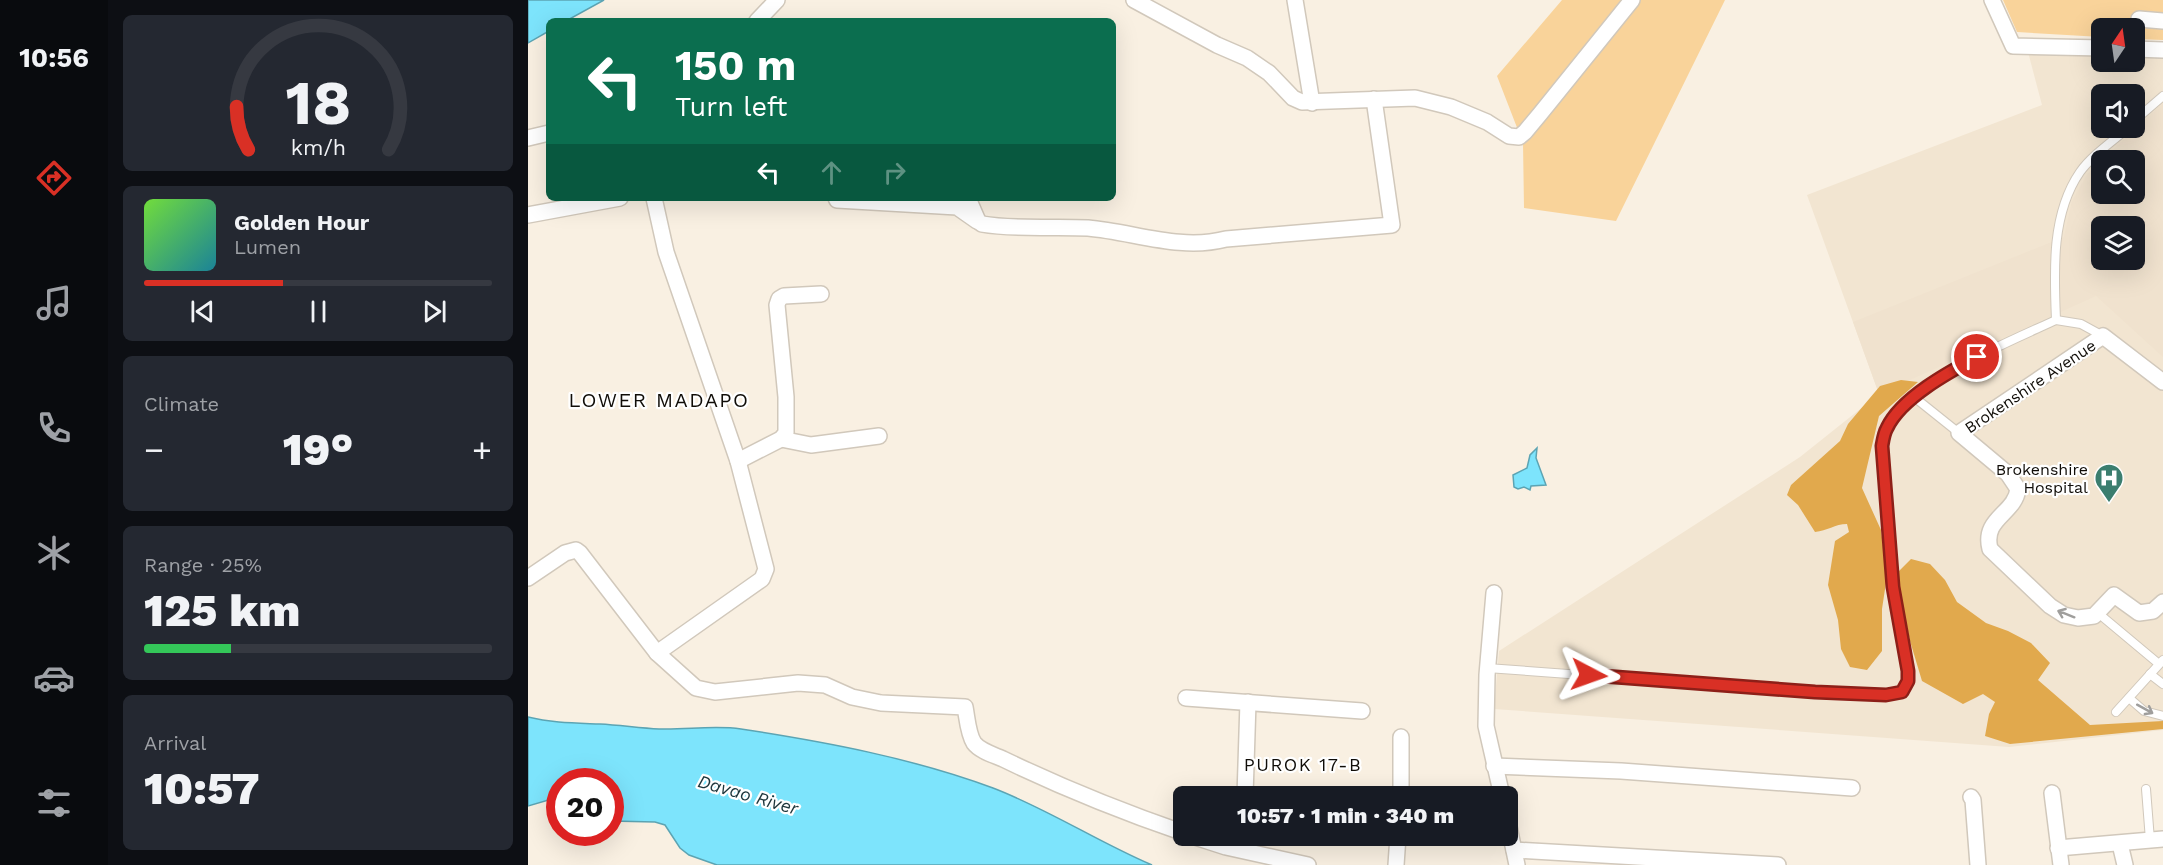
<!DOCTYPE html>
<html lang="en">
<head>
<meta charset="utf-8">
<style>
	:root { --surface:#171b24; --page:#242831; --text:#f1f3f6; --muted:#9ea1a6; --line:#363941; --accent:#d93025 }
	body { margin:0; font-family:"Work Sans",sans-serif; background:var(--page); color:var(--text); height:100vh; display:flex; flex-direction:column; font-size:22px; white-space:nowrap }
	* { box-sizing:border-box; margin:0 }
	p { font-size:20px; color:var(--muted) }
	.icon { flex:none; width:33px; height:33px; fill:none; stroke:currentColor; stroke-width:2; stroke-linecap:round; stroke-linejoin:round }
	.map { position:relative; flex:1; overflow:hidden }
	.panel { display:flex; flex-direction:column; gap:15px; padding:15px; background:#0d0f14; width:420px }
	.panel>* { flex:none }
	.banner { position:absolute; left:18px; top:18px; width:570px; height:183px; border-radius:9px; box-shadow:0 6px 24px #0002; background:#0b6e4f; color:#fff; overflow:hidden }
	.needle { width:39px; rotate:13deg }
	.controls { position:absolute; left:1563px; top:18px; display:grid; gap:12px }
	.controls a { display:grid; place-items:center; width:54px; height:54px; border-radius:9px; background:var(--surface); box-shadow:0 6px 24px #0002; font-size:30px }
	.speed { position:absolute; left:18px; top:768px; display:flex; gap:12px; font-size:30px; font-weight:700; text-align:center }
	.speed>* { display:grid; place-content:center; width:78px; height:78px; border-radius:50%; background:var(--surface); box-shadow:0 6px 24px #0002; line-height:1 }
	.speed .limit { border:9px solid #d22; background:#fff; color:#111 }
	.pin { position:absolute; display:grid; place-items:center; width:51px; height:51px; color:#fff; margin:-26px; border:3px solid #fff; border-radius:50%; box-shadow:0 2px 6px #0007 }
	.me { position:absolute; width:66px; margin:-33px; rotate:94deg; stroke-linejoin:round; filter:drop-shadow(0 0 4px #0008) }
	.turn { display:flex; align-items:center; gap:21px; height:126px; padding:0 30px; font-size:27px }
	.turn .icon { width:78px; height:78px; stroke-width:2.5 }
	.turn b { display:block; font-size:42px; line-height:51px }
	.lanes { display:flex; align-items:center; height:57px; padding:0 30px; background:#0003; justify-content:center; gap:30px; direction:ltr }
	.lanes .off { opacity:.35 }
	.big { font-size:45px; font-weight:800; line-height:1.1 }
	.panel .card { flex:1; display:flex; flex-direction:column; justify-content:center; gap:9px; min-width:0; padding:0 21px; border-radius:9px; background:var(--page) }
	.panel .dial { align-items:center; gap:0 }
	.dial svg { height:156px; overflow:visible; fill:none; stroke:var(--line); stroke-width:7; stroke-linecap:round; text-anchor:middle }
	.dial text { fill:var(--text); stroke:none }
	.song { display:flex; align-items:center; gap:18px }
	.cover { width:72px; height:72px; border-radius:9px; background:linear-gradient(135deg,hsl(100 70% 55%),hsl(190 70% 35%)) }
	.played { height:6px; border-radius:3px; background:linear-gradient(90deg,var(--accent) 40%,var(--line) 40%) }
	.keys { display:flex; justify-content:space-around; direction:ltr }
	.heat { display:flex; justify-content:space-between; align-items:center; font-size:33px; direction:ltr }
	.charge { height:9px; border-radius:4px; background:linear-gradient(90deg,#34c759 25%,var(--line) 0) }
	.trip { position:absolute; left:645px; top:786px; width:345px; height:60px; border-radius:9px; background:var(--surface); box-shadow:0 6px 24px #0002; font-weight:800; line-height:60px; text-align:center }
	main { display:flex; flex:1; min-height:0 }
	.tab-bar { display:flex; flex-direction:column; width:108px; justify-content:space-around; align-items:center; background:#090b0e; color:var(--muted) }
	.tab-bar .icon { width:42px; height:42px }
	.tab-bar .current { color:var(--accent) }
	.tab-bar b { font-size:27px; color:var(--text) }
	.map>svg:first-child { display:block }
	.commercial { fill:#f2e5d1; fill-rule:evenodd }
	.built { fill:#f0e2ce; fill-rule:evenodd }
	.green { fill:#f9d39a }
	.forest { fill:#e1a94d }
	.water { fill:#7de4fc; stroke:#5ca4b3; stroke-width:1.5 }
	.lines { fill:none; stroke-linecap:round; stroke-linejoin:round }
	.lane-casing { stroke:#d1c8bb; stroke-width:10 }
	.street-casing { stroke:#d1c8bb; stroke-width:18 }
	.lane { stroke:#fff; stroke-width:8 }
	.street { stroke:#fff; stroke-width:15 }
	.oneway { stroke:#9f9e9c }
	.route-casing { stroke:#8d1f18; stroke-width:15 }
	.route { stroke:#d93025; stroke-width:10 }
	.labels { text-anchor:middle; stroke-width:4.5; stroke-linejoin:round; paint-order:stroke }
	.street-label { font-size:16px; fill:#100d08; stroke:#fff }
	.poi-label { font-size:16px; fill:#100d08; stroke:#fff; text-anchor:end }
	.neighbourhood-label { font-size:18px; letter-spacing:1.5px; fill:#100d08; stroke:#fff }
	.water-label { font-size:18px; font-style:italic; fill:#1e363c; stroke:#fff }
	.quarter-label { font-size:20px; letter-spacing:1.5px; fill:#100d08; stroke:#fff }
</style>
</head>
<body>
<main>
<nav class="tab-bar">
<b>10:56</b>
<svg class="icon current" aria-label="directions" viewBox="0 0 24 24"><path d="M12 3l9 9-9 9-9-9zM9 14v-3h6M13 9l2 2-2 2"/></svg>
<svg class="icon" aria-label="music" viewBox="0 0 24 24"><path d="M9 18V5l10-2v13"/><circle cx="6" cy="18" r="3"/><circle cx="16" cy="16" r="3"/></svg>
<svg class="icon" aria-label="phone" viewBox="0 0 24 24"><path d="M5 4h4l2 5-3 2q2 4 5 5l2-3 5 2v4C11 20 4 13 5 4z"/></svg>
<svg class="icon" aria-label="climate" viewBox="0 0 24 24"><path d="M12 3v18M4 7l16 10M4 17L20 7"/></svg>
<svg class="icon" aria-label="car" viewBox="0 0 24 24"><path d="M5 17H2v-5l4-1 3-4h7l3 4 3 1v5h-3M9 17h6M6 11h13"/><circle cx="7" cy="17" r="2"/><circle cx="17" cy="17" r="2"/></svg>
<svg class="icon" aria-label="filters" viewBox="0 0 24 24"><path d="M4 7h16M4 17h16"/><circle cx="9" cy="7" r="2"/><circle cx="15" cy="17" r="2"/></svg>
</nav>
<section class="panel">
<div class="card dial"><svg viewBox="0 0 100 80">
<path d="M14 69A42 42 0 1 1 86 69"/>
<path d="M14 69A42 42 0 0 1 8 47" stroke="#d93025"/>
<text x="50" y="56" font-size="32" font-weight="700">18</text>
<text x="50" y="72" font-size="11">km/h</text>
</svg></div>
<div class="card">
<div class="song"><i class="cover"></i><div><b>Golden Hour</b><p>Lumen</p></div></div>
<div class="played"></div>
<div class="keys"><svg class="icon" aria-label="previous" viewBox="0 0 24 24"><path d="M18 5L8 12l10 7zM5 5v14"/></svg><svg class="icon" aria-label="pause" viewBox="0 0 24 24"><path d="M8 5v14M16 5v14"/></svg><svg class="icon" aria-label="next" viewBox="0 0 24 24"><path d="M6 5l10 7-10 7zM19 5v14"/></svg></div>
</div>
<div class="card"><p>Climate</p>
<div class="heat"><a>−</a><b class="big">19°</b><a>+</a></div>
</div>
<div class="card"><p>Range · 25%</p><b class="big">125 km</b><div class="charge"></div></div>
<div class="card"><p>Arrival</p><b class="big">10:57</b></div>
</section>
<div class="map">
<svg width="1635" height="865" viewBox="0 0 1635 865">
	<rect width="100%" height="100%" fill="#f9f0e2"/>
	<path class="commercial" d="M1500,52L1573,54L1574,62H1606L1607,55L1635,56V730L1481,747L966,709L971,651L1272,457L1351,394L1279,195L1514,105ZM1574,94H1606V128H1574ZM1574,160H1606V194H1574ZM1574,226H1606V260H1574Z"/>
	<path class="built" d="M1635,103V357L1568,296L1351,394L1325,322L1536,237L1544,201L1560,173L1573,161L1574,194H1606V160H1574ZM1574,226H1606V260H1574Z"/>
	<g class="green">
		<polygon points="1034,0 1197,0 1088,221 996,208 995,143 969,76"/>
		<polygon points="1475,0 1635,0 1635,40 1607,39 1606,28 1574,28 1573,37 1489,32"/>
	</g>
	<g class="forest">
		<path d="M1373,380L1390,382L1351,416L1334,488L1353,530L1359,576L1354,609V651L1339,670L1322,667L1313,649L1310,620L1300,585L1307,541L1321,532L1319,524C1307,524 1299,531 1287,532L1270,505L1259,495L1263,485L1312,441L1320,424L1352,386Z"/>
		<polygon points="1383,559 1402,564 1417,580 1429,602 1458,623 1480,631 1503,643 1522,663 1510,680 1562,725 1635,721 1635,729 1482,744 1457,736 1461,714 1467,702 1455,694 1435,704 1394,681 1382,641 1368,574"/>
	</g>
	<g class="water">
		<polygon points="0,0 76,0 38,21 21,21 21,31 0,43"/>
		<polygon points="1009,448 1008,458 1018,485 1003,486 1002,490 996,487 990,489 986,487 985,475 999,468 1002,455"/>
		<path d="M0,717C24,723 47,723 72,724C92,725 111,728 131,729C158,730 186,725 213,729C298,742 384,758 465,788C520,809 570,842 624,865H189L161,855L152,848L137,825L127,822L83,821L82,782H32L31,797L0,806Z"/>
	</g>
	<g class="lines">
		<g class="lane-casing">
			<g id="lane">
				<polyline points="1606,121 1635,96"/>
				<path d="M1528,320C1526,271 1523,214 1552,172C1564,155 1585,141 1600,128"/>
				<polyline points="1528,320 1553,324 1575,336"/>
				<polyline points="1386,397 1431,433"/>
				<polyline points="1570,613 1631,664"/>
				<path d="M959,668L1287,692L1358,695L1374,692L1380,681V671L1365,587L1354,464C1354,452 1353,439 1359,428C1380,382 1483,341 1528,320"/>
				<polyline points="1622,674 1635,684"/>
				<polyline points="1601,698 1616,711 1635,716"/>
				<polyline points="1588,712 1635,660"/>
				<polyline points="1618,789 1622,840"/>
			</g>
		</g>
		<g class="street-casing">
			<g id="street">
				<polyline points="606,0 689,45 719,58 741,73 765,98 774,102 887,98 923,107 959,122 981,136 991,137 997,132 1012,114 1104,0"/>
				<polyline points="767,0 784,103"/>
				<polyline points="1464,0 1485,46 1574,48"/>
				<polyline points="1611,19 1635,21"/>
				<polyline points="229,21 249,0"/>
				<polyline points="1606,49 1635,50"/>
				<polyline points="0,138 21,133"/>
				<polyline points="126,198 138,252 210,461 238,569 234,579 129,653"/>
				<polyline points="308,198 309,200 429,207 449,221"/>
				<path d="M440,198L450,221L454,224C488,230 525,226 560,228C606,232 652,251 698,239L864,225L846,99"/>
				<polyline points="0,215 92,198"/>
				<path d="M1635,382L1575,336L1431,433L1480,474L1490,489C1487,514 1454,518 1462,549L1522,606L1536,615L1550,618L1566,616L1586,595L1611,613L1625,611L1635,602"/>
				<polyline points="253,439 283,445 351,436"/>
				<polyline points="210,461 253,439 258,433 258,397 249,305 251,299 256,296 293,294"/>
				<path d="M0,578L37,553L48,550L52,553L129,653L168,688L187,692L270,683L297,685L324,697L353,703L437,707C439,717 440,734 446,743C452,751 466,755 475,759C533,787 595,812 656,833"/>
				<polyline points="966,593 959,675 958,726 974,796"/>
				<polyline points="658,698 834,711"/>
				<polyline points="873,737 873,796"/>
				<polyline points="966,766 1093,771 1324,788"/>
				<polyline points="1524,793 1533,865"/>
				<polyline points="717,796 720,702"/>
				<polyline points="1443,797 1445,800 1450,865"/>
				<polyline points="980,822 989,865"/>
				<polyline points="664,836 698,847 780,865"/>
				<polyline points="1592,844 1597,865"/>
				<polyline points="1530,848 1635,839"/>
				<polyline points="986,850 1250,865"/>
				<polyline points="868,865 870,836"/>
			</g>
		</g>
		<use href="#lane" class="lane"/>
		<use href="#street" class="street"/>
	</g>
	<defs><path id="oneway-shaft" d="M-6 0H5M1.5-3L5.5 0L1.5 3" fill="none" stroke-width="1.6" stroke-linecap="round" stroke-linejoin="round" transform="scale(1.5)"/></defs>
	<g class="oneway">
		<use href="#oneway-shaft" transform="translate(1538 614) rotate(-158)"/>
		<use href="#oneway-shaft" transform="translate(1617 709) rotate(29)"/>
	</g>
	<g class="lines">
		<g class="route-casing">
			<path id="route" d="M1061,675L1287,692L1358,695L1374,692L1380,681V671L1365,587L1354,446C1355,440 1356,433 1359,428C1373,398 1421,372 1449,357"/>
		</g>
		<use href="#route" class="route"/>
	</g>
	<defs>
		<g id="hospital-pin" transform="scale(1.5)"><path d="M0 17L-7.5 6A9.5 9.5 0 1 1 7.5 6Z" fill="#3b7e6f" stroke="#fff"/><path d="M-5-5h3v3.5h4V-5h3V5h-3V1.5h-4V5h-3Z" fill="#fff"/></g>
	</defs>
	<g fill-rule="evenodd">
		<use href="#hospital-pin" x="1581" y="478"/>
	</g>
	<g class="labels">
		<g class="street-label">
			<text transform="translate(1502 386) rotate(-34)" y="6">Brokenshire Avenue</text>
		</g>
		<g class="poi-label">
			<text x="1560" y="475">Brokenshire<tspan x="1560" dy="18">Hospital</tspan></text>
		</g>
		<g class="neighbourhood-label">
			<text x="775" y="771">PUROK 17-B</text>
		</g>
		<g class="water-label">
			<text transform="translate(220 795) rotate(16)" y="6">Davao River</text>
		</g>
		<g class="quarter-label">
			<text x="131" y="407">LOWER MADAPO</text>
		</g>
	</g>
</svg>
<div class="controls">
<a><svg class="needle" viewBox="-14 -14 28 28"><path d="M0-13l5 13h-10z" fill="#e53935"/><path d="M0 13l5-13h-10z" fill="#9ea1a6"/></svg></a>
<a><svg class="icon" aria-label="sound" viewBox="0 0 24 24"><path d="M4 9h4l5-4v14l-5-4H4zM17 9q2 3 0 6"/></svg></a>
<a><svg class="icon" aria-label="search" viewBox="0 0 24 24"><circle cx="10" cy="10" r="6"/><path d="M15 15l6 6"/></svg></a>
<a><svg class="icon" aria-label="layers" viewBox="0 0 24 24"><path d="M12 4l9 5-9 5-9-5zM3 14l9 5 9-5"/></svg></a>
</div>
<div class="speed"><div class="limit">20</div></div>
<div class="pin" style="left:1449px;top:357px;background:#d93025"><svg class="icon" aria-label="arrive" viewBox="0 0 24 24"><path d="M6 21V4h12l-3 4 3 4H6"/></svg></div>
<svg class="me" style="left:1061px;top:675px" viewBox="-20 -20 40 40"><path d="M0-17L14 15 0 8-14 15z" fill="#d93025" stroke="#fff" stroke-width="4"/></svg>
<div class="trip">10:57 · 1 min · 340 m</div>
<div class="banner">
<div class="turn"><svg class="icon" aria-label="left" viewBox="0 0 24 24"><path d="M17 20v-9H6M10 6l-5 5 5 5"/></svg><div><b>150 m</b>Turn left</div></div>
<div class="lanes"><svg class="icon" aria-label="left" viewBox="0 0 24 24"><path d="M17 20v-9H6M10 6l-5 5 5 5"/></svg><svg class="icon off" aria-label="ahead" viewBox="0 0 24 24"><path d="M12 20V5M6 11l6-6 6 6"/></svg><svg class="icon off" aria-label="right" viewBox="0 0 24 24"><path d="M7 20v-9h11M14 6l5 5-5 5"/></svg></div>
</div>
</div>
</main>
</body>
</html>
